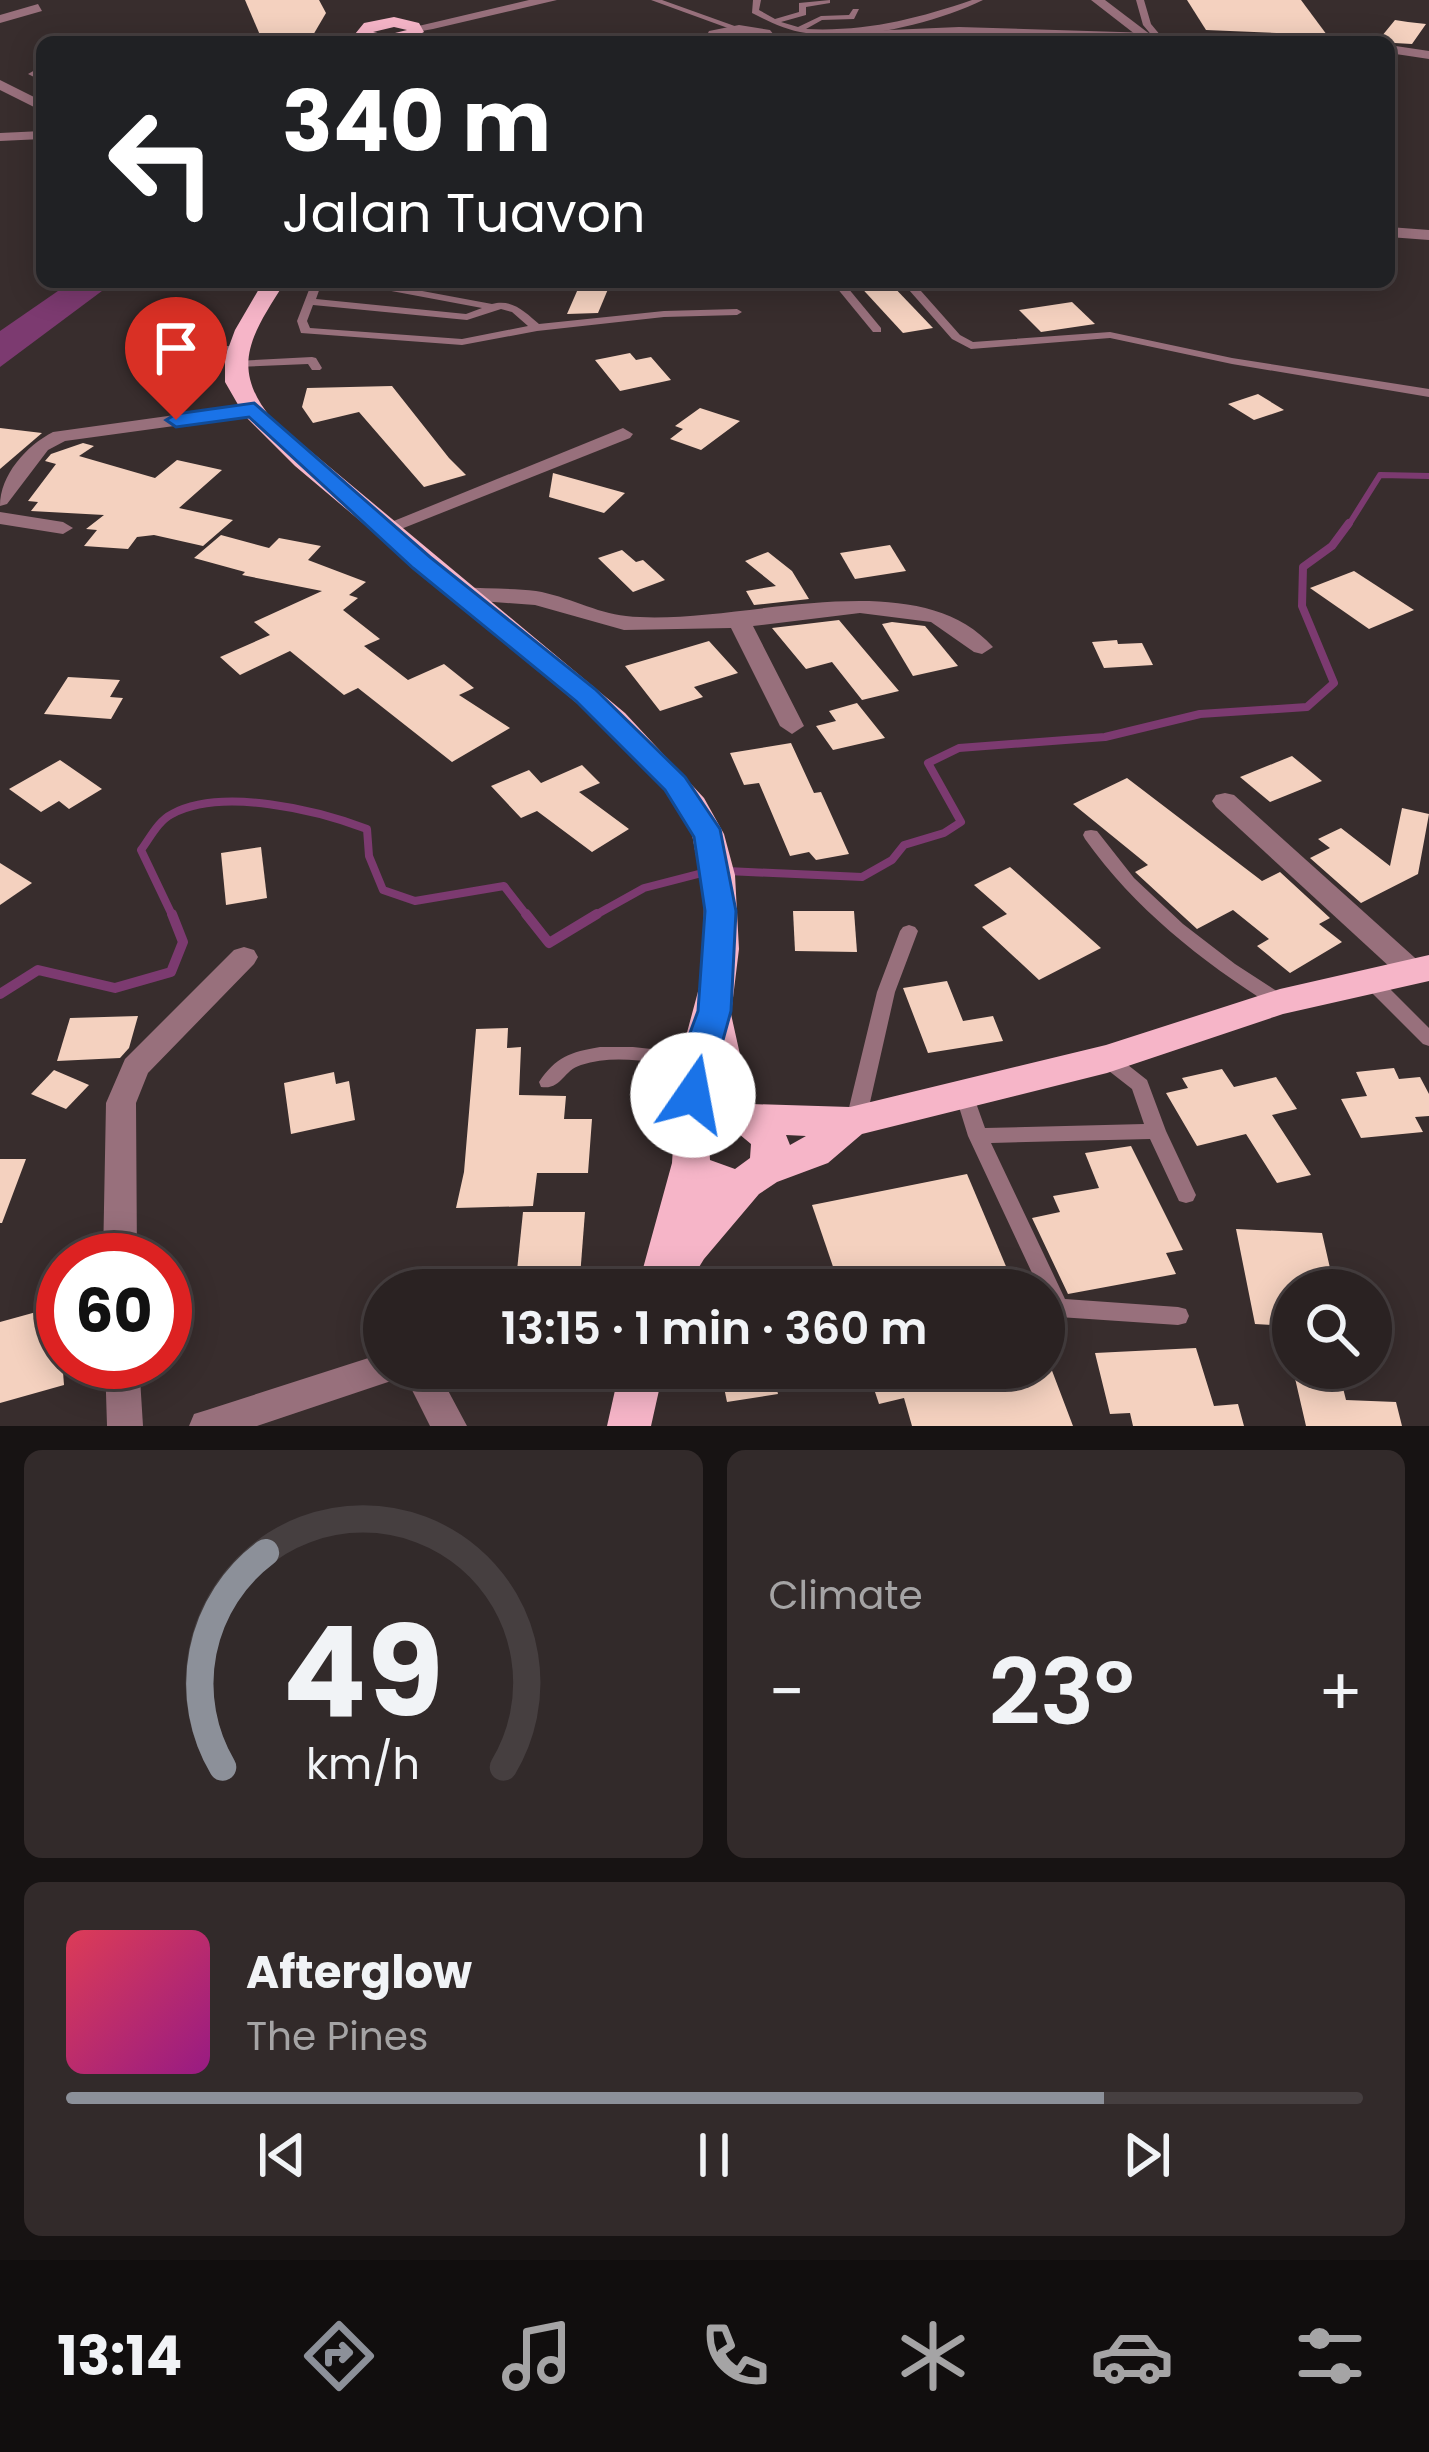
<!DOCTYPE html>
<html lang="en">
<head>
<meta charset="utf-8">
<style>
	:root { --surface:#2a2222; --page:#322a2a; --text:#f1f3f6; --muted:#a5a4a5; --line:#463f40; --accent:#8c9099 }
	body { margin:0; font-family:Poppins,sans-serif; background:var(--page); color:var(--text); height:100vh; display:flex; flex-direction:column; font-size:45px; white-space:nowrap }
	* { box-sizing:border-box; margin:0 }
	p { font-size:39px; color:var(--muted) }
	.icon { flex:none; width:66px; height:66px; fill:none; stroke:currentColor; stroke-width:2; stroke-linecap:round; stroke-linejoin:round }
	.map { position:relative; height:1426px; overflow:hidden }
	.drawer { display:flex; flex-direction:column; gap:24px; padding:24px; background:#171313; flex:1 }
	.drawer>* { flex:none }
	.top-card { position:absolute; left:36px; top:36px; width:1359px; height:252px; border-radius:18px; box-shadow:0 6px 30px #0003,0 0 0 3px var(--line); background:#202124; color:#fff; overflow:hidden }
	.fabs { position:absolute; left:1272px; top:1269px; display:grid; gap:24px }
	.fabs a { display:grid; place-items:center; width:120px; height:120px; border-radius:50%; background:var(--surface); box-shadow:0 6px 30px #0003,0 0 0 3px var(--line); font-size:60px }
	.speed { position:absolute; left:36px; top:1233px; display:flex; gap:24px; font-size:60px; font-weight:700; text-align:center }
	.speed>* { display:grid; place-content:center; width:156px; height:156px; border-radius:50%; background:var(--surface); box-shadow:0 6px 30px #0003,0 0 0 3px var(--line); line-height:1 }
	.speed .limit { border:18px solid #d22; background:#fff; color:#111 }
	.pin { position:absolute; display:grid; place-items:center; width:102px; height:102px; color:#fff; margin:-123px -51px; border-radius:50% 50% 50% 0; rotate:-45deg; box-shadow:0 0 12px #0007 }
	.pin .icon { rotate:45deg }
	.me { position:absolute; width:132px; margin:-66px; rotate:12deg; stroke-linejoin:round; filter:drop-shadow(0 0 9px #0008) }
	.turn { display:flex; align-items:center; gap:42px; height:252px; padding:0 48px; font-size:54px }
	.turn .icon { width:156px; height:156px; stroke-width:2.5 }
	.turn b { display:block; font-size:84px; line-height:102px }
	.big { font-size:90px; font-weight:600; line-height:1.1 }
	.drawer .card { flex:1; display:flex; flex-direction:column; justify-content:center; gap:18px; min-width:0; padding:0 42px; border-radius:18px; background:var(--page) }
	.drawer .dial { align-items:center; gap:0 }
	.dial svg { height:312px; overflow:visible; fill:none; stroke:var(--line); stroke-width:7; stroke-linecap:round; text-anchor:middle }
	.dial text { fill:var(--text); stroke:none }
	.song { display:flex; align-items:center; gap:36px }
	.cover { width:144px; height:144px; border-radius:18px; background:linear-gradient(135deg,hsl(350 70% 55%),hsl(310 70% 35%)) }
	.played { height:12px; border-radius:6px; background:linear-gradient(90deg,var(--accent) 80%,var(--line) 80%) }
	.keys { display:flex; justify-content:space-around; direction:ltr }
	.heat { display:flex; justify-content:space-between; align-items:center; font-size:66px; direction:ltr }
	.drawer .tiles { flex:1; display:grid; gap:24px; grid-template-columns:1fr 1fr }
	.card:last-child { grid-column:span 2 }
	.trip { position:absolute; left:363px; top:1269px; width:702px; height:120px; border-radius:60px; background:var(--surface); box-shadow:0 6px 30px #0003,0 0 0 3px var(--line); font-weight:600; line-height:120px; text-align:center }
	.menu { display:flex; height:192px; justify-content:space-around; align-items:center; background:#110e0e; color:var(--muted) }
	.menu .icon { width:84px; height:84px }
	.menu .current { color:var(--accent) }
	.menu b { font-size:54px; color:var(--text) }
	.map>svg:first-child { display:block }
	.water { fill:#7c3a70 }
	.lines { fill:none; stroke-linecap:round; stroke-linejoin:round }
	.stream-far2 { stroke:#7c3a70; stroke-width:6 }
	.stream-far1 { stroke:#7c3a70; stroke-width:8 }
	.stream { stroke:#7c3a70; stroke-width:10 }
	.building { fill:#f4d1bf }
	.service { fill:#98707c; fill-rule:evenodd }
	.minor { fill:#98707c; fill-rule:evenodd }
	.tertiary { fill:#98707c; fill-rule:evenodd }
	.primary { fill:#f6b5c8; fill-rule:evenodd }
	.route { fill:#1a73e8; stroke:#114b97; stroke-width:3 }
</style>
</head>
<body>
<div class="map">
<svg width="1429" height="1426" viewBox="0 0 1429 1426">
	<rect width="100%" height="100%" fill="#382d2d"/>
	<polygon class="water" points="71,282 114,282 0,367 0,331"/>
	<g class="lines">
		<polyline class="stream-far2" points="1348,526 1380,475 1429,476"/>
		<g class="stream-far1">
			<polyline points="727,871 862,877 892,860 904,845 944,833 961,822 928,763 959,748 1105,737 1200,714 1307,707 1334,683 1302,606 1303,567 1332,546 1349,523"/>
			<path d="M173,917L141,850C150,838 158,821 172,814C222,787 317,810 367,829L369,856L383,890L415,901L504,886L528,917"/>
			<polyline points="592,917 644,888 706,872"/>
		</g>
		<g class="stream">
			<polyline points="526,914 549,943 597,914"/>
			<polyline points="0,994 38,970 115,988 171,972 183,942 172,914"/>
		</g>
	</g>
	<g class="building">
		<polygon points="245,0 319,0 326,13 309,42 263,42"/>
		<polygon points="1187,0 1301,0 1327,35 1206,30"/>
		<polygon points="1395,20 1408,22 1426,24 1412,44 1377,42"/>
		<polygon points="581,282 611,282 598,313 567,314"/>
		<polygon points="856,282 889,282 933,328 903,333"/>
		<polygon points="1072,302 1095,324 1041,332 1019,310"/>
		<polygon points="630,353 636,360 651,357 671,380 620,391 595,360"/>
		<polygon points="392,386 449,458 466,475 424,487 359,412 313,423 302,407 307,388"/>
		<polygon points="1258,394 1284,410 1254,420 1228,404"/>
		<polygon points="700,408 740,421 701,450 670,439 683,429 675,426"/>
		<polygon points="0,428 42,433 0,469"/>
		<polygon points="83,443 94,446 79,456 155,478 177,460 222,470 179,508 233,520 203,546 154,535 137,537 128,549 84,546 97,530 86,529 104,515 31,511 38,502 28,501 56,464 45,461 51,454"/>
		<polygon points="553,473 625,493 604,513 549,497"/>
		<polygon points="221,535 269,548 279,538 321,546 308,560 366,582 349,595 358,598 343,610 380,639 364,646 408,680 444,664 474,688 459,695 510,728 452,762 358,688 344,695 290,651 240,675 220,657 270,635 254,622 322,591 242,575 245,572 194,558"/>
		<polygon points="890,545 906,571 855,579 840,553"/>
		<polygon points="622,550 636,562 643,560 665,580 633,592 598,558"/>
		<polygon points="768,552 792,571 809,599 754,605 746,591 776,586 745,561"/>
		<polygon points="1354,571 1414,610 1369,629 1310,588"/>
		<polygon points="839,620 860,645 899,691 862,700 832,662 806,669 772,628"/>
		<polygon points="892,622 925,626 958,666 913,676 882,624"/>
		<polygon points="1117,640 1118,644 1142,643 1153,665 1104,668 1092,642"/>
		<polygon points="709,641 738,673 694,687 703,697 660,711 625,666"/>
		<polygon points="68,677 120,680 110,697 123,698 111,719 44,714"/>
		<polygon points="857,703 885,738 833,750 816,726 836,721 829,711"/>
		<polygon points="791,743 814,793 821,792 849,854 816,860 809,852 790,856 759,783 744,785 730,753"/>
		<polygon points="1292,756 1322,781 1270,802 1240,777"/>
		<polygon points="60,760 102,789 69,809 59,801 41,812 9,789"/>
		<polygon points="582,765 600,783 579,792 629,829 592,852 537,811 521,818 491,786 529,770 541,783"/>
		<polygon points="1127,778 1262,881 1280,872 1330,918 1319,924 1342,942 1290,973 1257,946 1269,939 1233,910 1197,929 1135,872 1148,865 1073,804"/>
		<polygon points="1402,808 1429,814 1418,874 1361,903 1310,858 1330,848 1318,839 1341,828 1390,866"/>
		<polygon points="261,847 267,898 226,905 221,853"/>
		<polygon points="0,863 32,883 0,905"/>
		<polygon points="1010,867 1101,948 1039,980 982,927 1007,914 974,885"/>
		<polygon points="793,911 854,911 857,952 795,951"/>
		<polygon points="947,981 963,1021 993,1016 1003,1041 928,1053 903,988"/>
		<polygon points="138,1016 129,1048 120,1058 57,1061 70,1018"/>
		<polygon points="508,1028 507,1048 521,1047 519,1095 566,1096 564,1119 592,1119 588,1173 537,1173 533,1206 456,1208 464,1172 476,1029"/>
		<polygon points="1394,1068 1399,1079 1420,1077 1429,1094 1429,1116 1415,1117 1423,1132 1361,1138 1341,1099 1367,1096 1356,1072"/>
		<polygon points="1222,1069 1234,1087 1276,1077 1297,1109 1272,1115 1311,1175 1277,1183 1246,1134 1197,1146 1166,1093 1188,1088 1182,1078"/>
		<polygon points="54,1070 89,1085 66,1109 31,1094"/>
		<polygon points="334,1072 336,1084 349,1081 355,1120 291,1134 284,1083"/>
		<polygon points="1131,1146 1183,1250 1166,1253 1176,1274 1068,1294 1032,1218 1060,1212 1053,1196 1099,1188 1085,1153"/>
		<polygon points="0,1159 26,1159 2,1223 0,1223"/>
		<polygon points="967,1174 1016,1290 841,1290 812,1205"/>
		<polygon points="523,1212 585,1212 579,1290 515,1290"/>
		<polygon points="1236,1229 1322,1233 1335,1290 1293,1290 1293,1326 1255,1324"/>
		<polygon points="58,1306 64,1385 0,1403 0,1322"/>
		<polygon points="1196,1348 1214,1406 1238,1404 1244,1426 1133,1426 1130,1413 1110,1414 1095,1353"/>
		<polygon points="720,1368 772,1368 778,1394 727,1402"/>
		<polygon points="867,1368 1051,1368 1073,1426 912,1426 904,1398 879,1404"/>
		<polygon points="1294,1374 1340,1376 1346,1400 1396,1402 1402,1426 1306,1426"/>
	</g>
	<g class="lines">
		<g class="service">
			<polygon points="651,0 662,0 743,29 736,31"/>
			<path d="M753,0H761L759,10L775,19L799,12V3L830,0V3L806,7V15L781,22L798,27L821,16L849,15L853,9H859L854,19L822,20L806,29C864,32 917,19 972,0H983C936,23 858,42 806,33C786,30 770,22 752,13Z"/>
			<polygon points="1136,0 1144,0 1151,24 1161,36 1160,38 1154,38 1143,25"/>
			<path d="M312,282H322L316,299L466,314L482,308L386,290V286L390,285L492,304C512,298 526,313 539,324L664,311L737,309L742,312L737,315L664,317L537,331L462,345L301,333L297,321ZM313,305L467,320L501,309L512,312L528,326L462,339L310,328L307,321Z"/>
			<polygon points="832,282 843,282 881,328 881,332 873,332"/>
			<polygon points="902,282 913,282 960,335 973,342 1110,332 1232,358 1429,389 1429,397 1232,364 1110,338 971,349 952,339"/>
			<polygon points="208,335 223,346 239,346 245,349 239,352 216,351 202,338"/>
			<polygon points="312,357 316,358 322,368 320,370 312,370 308,364 236,367 230,364 236,361"/>
			<path d="M1091,830L1097,831L1134,878L1183,924L1235,964L1286,997L1289,1002L1286,1007L1280,1009L1274,1007C1201,961 1135,909 1085,839L1083,835L1085,831Z"/>
			<polygon points="909,925 915,927 918,931 895,992 866,1120 863,1125 856,1128 849,1125 846,1120 877,992 900,931 903,927"/>
			<polygon points="1372,976 1378,977 1429,1028 1429,1046 1423,1044 1366,987 1363,982 1366,977"/>
			<path d="M600,1047H633L697,1054L704,1056L706,1061L704,1066L697,1068C660,1064 617,1053 581,1065C562,1071 562,1090 541,1087L539,1082C556,1057 570,1052 600,1047Z"/>
			<polygon points="1107,1052 1114,1054 1147,1080 1166,1131 1196,1195 1193,1201 1186,1203 1179,1201 1150,1139 991,1143 1065,1299 1178,1307 1186,1309 1189,1316 1186,1323 1178,1325 1059,1317 1052,1315 1044,1299 1044,1290 1040,1290 968,1136 955,1094 957,1089 964,1087 971,1089 985,1128 1144,1124 1132,1089 1100,1064 1098,1059 1100,1054"/>
		</g>
		<g class="minor">
			<polygon points="529,0 557,0 433,29 416,32 410,28"/>
			<polygon points="1091,0 1105,0 1151,35 1140,38"/>
			<polygon points="38,4 42,11 0,23 0,15"/>
			<polygon points="35,70 42,72 42,81 28,74"/>
			<polygon points="0,80 42,101 42,111 0,90"/>
			<polygon points="1389,227 1429,230 1429,240 1389,237"/>
			<path d="M254,404L261,406V414L65,441L48,450L7,504L0,506C0,475 26,446 53,432Z"/>
			<polygon points="623,428 633,434 630,438 391,533 377,533 374,529"/>
			<polygon points="0,512 63,522 73,528 63,534 0,524"/>
			<path d="M462,587C486,589 512,588 536,591C567,596 596,613 626,616C734,628 913,558 993,647L982,654L974,652L931,622L860,613L753,626L804,726L792,734L780,726L731,628L624,630L535,605L454,599L451,594L454,589Z"/>
			<polygon points="1225,793 1234,795 1424,966 1428,973 1424,980 1414,983 1404,980 1216,807 1212,801 1216,795"/>
			<polygon points="244,947 254,950 258,957 254,964 148,1073 136,1103 137,1260 103,1260 106,1103 125,1059 234,950"/>
			<polygon points="384,1353 384,1368 436,1368 467,1426 430,1426 402,1370 397,1379 257,1426 189,1426 194,1414 207,1410"/>
			<polygon points="105,1362 139,1362 143,1426 107,1426"/>
		</g>
		<g class="tertiary">
			<polygon points="739,25 770,30 774,35 959,27 1309,38 1315,42 959,35 766,42 762,36 739,33 719,37 715,42 405,42 399,38 405,34 706,37 709,31"/>
			<polygon points="1389,45 1429,51 1429,59 1389,53"/>
			<polygon points="42,131 42,139 0,141 0,133"/>
		</g>
		<g class="primary">
			<path d="M394,17L419,23L424,32C403,44 376,46 355,34L364,23ZM394,27L407,30L387,35L373,32Z"/>
			<polygon points="471,37 478,39 480,42 463,42"/>
			<path d="M263,282H285C253,333 228,366 272,419L625,713L704,798L724,834L735,875L739,949L731,1014L751,1104L850,1107L1106,1045L1280,989L1429,955V981L1283,1014L1107,1073L862,1134L828,1163L777,1182L759,1194L704,1259L685,1290H642L646,1281L642,1272L672,1163L678,1066L703,973L704,899L692,834L660,783L604,726L295,466L244,415L225,382V357L235,330ZM723,1133L739,1134L751,1144L750,1158L735,1169L710,1160L709,1144ZM786,1135L806,1136L790,1145Z"/>
			<polygon points="620,1368 664,1368 651,1426 607,1426"/>
		</g>
	</g>
	<polygon class="route" points="254,403 430,557 595,689 685,777 720,829 736,911 731,1011 705,1105 693,1109 681,1105 676,1095 680,1060 698,1011 705,911 694,837 665,790 576,701 413,568 249,417 176,427 166,420 176,414"/>
</svg>
<div class="fabs">
<a><svg class="icon" aria-label="search" viewBox="0 0 24 24"><circle cx="10" cy="10" r="6"/><path d="M15 15l6 6"/></svg></a>
</div>
<div class="speed"><div class="limit">60</div></div>
<div class="pin" style="left:176px;top:420px;background:#d93025"><svg class="icon" aria-label="arrive" viewBox="0 0 24 24"><path d="M6 21V4h12l-3 4 3 4H6"/></svg></div>
<svg class="me" style="left:693px;top:1095px" viewBox="-20 -20 40 40"><circle r="19" fill="#fff"/><path d="M0-13L10 11 0 6-10 11z" fill="#1a73e8"/></svg>
<div class="trip">13:15 · 1 min · 360 m</div>
<div class="top-card">
<div class="turn"><svg class="icon" aria-label="left" viewBox="0 0 24 24"><path d="M17 20v-9H6M10 6l-5 5 5 5"/></svg><div><b>340 m</b>Jalan Tuavon</div></div>
</div>
</div>
<section class="drawer">
<div class="tiles">
<div class="card dial"><svg viewBox="0 0 100 80">
<path d="M14 69A42 42 0 1 1 86 69"/>
<path d="M14 69A42 42 0 0 1 25 14" stroke="#8c9099"/>
<text x="50" y="56" font-size="32" font-weight="700">49</text>
<text x="50" y="72" font-size="11">km/h</text>
</svg></div>
<div class="card"><p>Climate</p>
<div class="heat"><a>−</a><b class="big">23°</b><a>+</a></div>
</div>
<div class="card">
<div class="song"><i class="cover"></i><div><b>Afterglow</b><p>The Pines</p></div></div>
<div class="played"></div>
<div class="keys"><svg class="icon" aria-label="previous" viewBox="0 0 24 24"><path d="M18 5L8 12l10 7zM5 5v14"/></svg><svg class="icon" aria-label="pause" viewBox="0 0 24 24"><path d="M8 5v14M16 5v14"/></svg><svg class="icon" aria-label="next" viewBox="0 0 24 24"><path d="M6 5l10 7-10 7zM19 5v14"/></svg></div>
</div>
</div>
</section>
<nav class="menu">
<b>13:14</b>
<svg class="icon current" aria-label="directions" viewBox="0 0 24 24"><path d="M12 3l9 9-9 9-9-9zM9 14v-3h6M13 9l2 2-2 2"/></svg>
<svg class="icon" aria-label="music" viewBox="0 0 24 24"><path d="M9 18V5l10-2v13"/><circle cx="6" cy="18" r="3"/><circle cx="16" cy="16" r="3"/></svg>
<svg class="icon" aria-label="phone" viewBox="0 0 24 24"><path d="M5 4h4l2 5-3 2q2 4 5 5l2-3 5 2v4C11 20 4 13 5 4z"/></svg>
<svg class="icon" aria-label="climate" viewBox="0 0 24 24"><path d="M12 3v18M4 7l16 10M4 17L20 7"/></svg>
<svg class="icon" aria-label="car" viewBox="0 0 24 24"><path d="M5 17H2v-5l4-1 3-4h7l3 4 3 1v5h-3M9 17h6M6 11h13"/><circle cx="7" cy="17" r="2"/><circle cx="17" cy="17" r="2"/></svg>
<svg class="icon" aria-label="filters" viewBox="0 0 24 24"><path d="M4 7h16M4 17h16"/><circle cx="9" cy="7" r="2"/><circle cx="15" cy="17" r="2"/></svg>
</nav>
</body>
</html>
